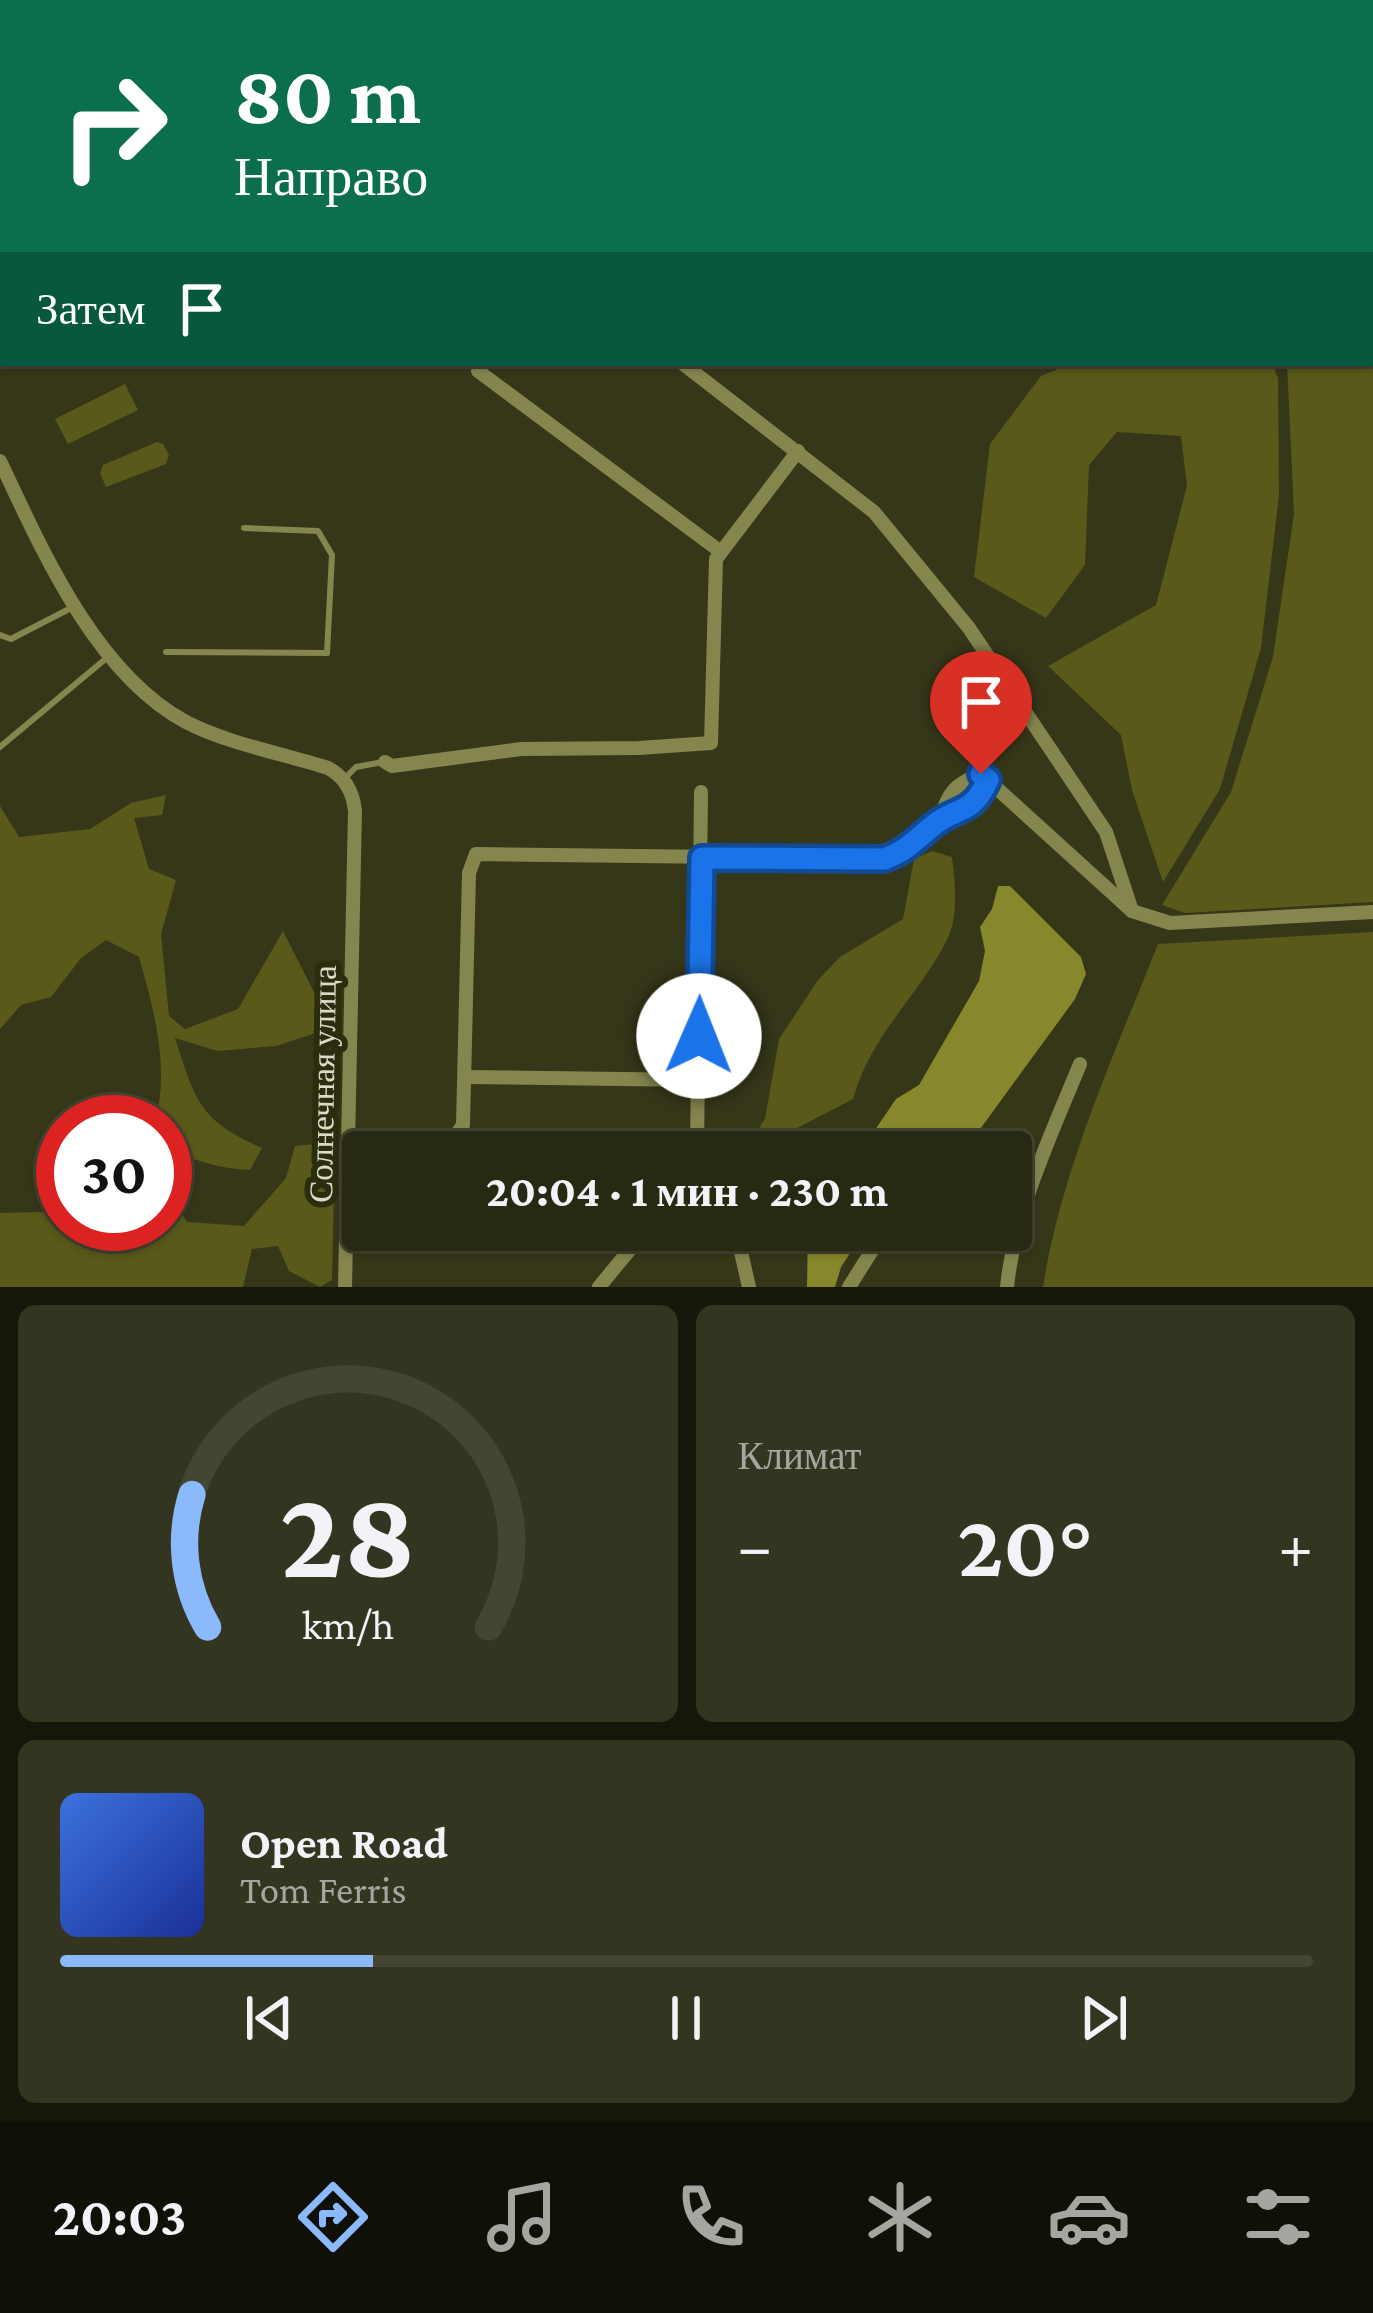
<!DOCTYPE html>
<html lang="ru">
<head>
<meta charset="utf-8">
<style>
	:root { --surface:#282913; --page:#343521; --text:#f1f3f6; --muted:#a5a6a0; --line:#444533; --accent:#8abafc }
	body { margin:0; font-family:"Crimson Pro",serif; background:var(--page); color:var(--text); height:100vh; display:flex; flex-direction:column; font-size:45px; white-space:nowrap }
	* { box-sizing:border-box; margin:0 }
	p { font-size:39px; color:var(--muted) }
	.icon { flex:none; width:66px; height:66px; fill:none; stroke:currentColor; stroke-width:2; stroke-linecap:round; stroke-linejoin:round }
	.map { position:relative; height:1287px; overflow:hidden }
	.drawer { display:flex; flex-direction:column; gap:18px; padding:18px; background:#16170a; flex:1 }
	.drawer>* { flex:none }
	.guide { position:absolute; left:0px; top:0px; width:1374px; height:366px; box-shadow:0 3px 9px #0004,0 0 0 3px var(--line); background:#0b6e4f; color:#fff; overflow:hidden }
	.speed { position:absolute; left:36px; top:1095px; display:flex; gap:24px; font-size:60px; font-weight:700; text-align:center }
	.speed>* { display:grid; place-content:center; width:156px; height:156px; border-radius:50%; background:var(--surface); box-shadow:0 3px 9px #0004,0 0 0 3px var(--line); line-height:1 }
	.speed .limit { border:18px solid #d22; background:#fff; color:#111 }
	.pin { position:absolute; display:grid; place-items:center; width:102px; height:102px; color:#fff; margin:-123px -51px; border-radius:50% 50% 50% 0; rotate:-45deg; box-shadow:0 0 12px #0007 }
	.pin .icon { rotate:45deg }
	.me { position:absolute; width:132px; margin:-66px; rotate:1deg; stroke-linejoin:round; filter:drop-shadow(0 0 9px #0008) }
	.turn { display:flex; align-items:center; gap:42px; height:252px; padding:0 36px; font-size:54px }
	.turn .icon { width:156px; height:156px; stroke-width:2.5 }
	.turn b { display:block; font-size:84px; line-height:102px }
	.then { display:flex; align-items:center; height:114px; padding:0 36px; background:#0003; gap:24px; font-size:45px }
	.big { font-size:90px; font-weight:700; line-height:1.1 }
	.drawer .widget { flex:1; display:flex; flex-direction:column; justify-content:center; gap:18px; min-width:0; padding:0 42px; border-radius:18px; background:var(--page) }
	.drawer .dial { align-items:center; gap:0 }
	.dial svg { height:312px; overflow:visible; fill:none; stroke:var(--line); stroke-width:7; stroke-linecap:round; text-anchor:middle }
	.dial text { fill:var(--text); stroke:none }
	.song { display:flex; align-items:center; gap:36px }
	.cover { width:144px; height:144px; border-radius:18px; background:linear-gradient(135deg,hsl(220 70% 55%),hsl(230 70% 35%)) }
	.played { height:12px; border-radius:6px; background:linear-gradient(90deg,var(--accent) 25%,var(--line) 25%) }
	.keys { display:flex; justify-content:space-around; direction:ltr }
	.heat { display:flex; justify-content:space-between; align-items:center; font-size:66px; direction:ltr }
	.drawer .tiles { flex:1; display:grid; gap:18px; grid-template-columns:1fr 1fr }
	.widget:last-child { grid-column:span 2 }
	.trip { position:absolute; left:342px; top:1131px; width:690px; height:120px; border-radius:12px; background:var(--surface); box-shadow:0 3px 9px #0004,0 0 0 3px var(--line); font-weight:700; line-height:120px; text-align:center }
	.menu { display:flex; height:192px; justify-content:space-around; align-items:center; background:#101008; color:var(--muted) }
	.menu .icon { width:84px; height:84px }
	.menu .current { color:var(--accent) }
	.menu b { font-size:54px; color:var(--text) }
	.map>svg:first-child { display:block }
	.green { fill:#59591a }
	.water { fill:#87872c }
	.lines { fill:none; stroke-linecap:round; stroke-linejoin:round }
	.stream { stroke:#87872c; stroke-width:4.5 }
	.path { stroke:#76775e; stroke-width:3; stroke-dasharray:6 9; stroke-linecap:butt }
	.service { stroke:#85864e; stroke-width:6 }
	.minor { stroke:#85864e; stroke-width:14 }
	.tertiary { stroke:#85864e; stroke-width:16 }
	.route-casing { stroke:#114b97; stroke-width:30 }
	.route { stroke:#1a73e8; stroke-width:21 }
	.labels { text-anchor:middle; stroke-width:12; stroke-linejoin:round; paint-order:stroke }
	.street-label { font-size:33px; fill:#dadbc9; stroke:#2c2d0f }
</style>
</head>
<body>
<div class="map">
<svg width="1373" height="1287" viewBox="0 0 1373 1287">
	<rect width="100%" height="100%" fill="#363719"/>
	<g class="green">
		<polygon points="1373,92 1373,902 1185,913 1162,905 1231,792 1273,657 1294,514 1287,363 1371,363"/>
		<polygon points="1073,363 1272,363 1278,378 1279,495 1261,648 1220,789 1163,882 1132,790 1121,735 1048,666 1156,605 1187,486 1181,436 1117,432 1089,465 1085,565 1046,618 974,577 990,444 1041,376"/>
		<polygon points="125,384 138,410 68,444 55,419"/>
		<polygon points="157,442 163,444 169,455 166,464 106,487 100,473 103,465"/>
		<path d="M166,795L162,815L134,818L149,869L176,880L161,934L169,1016L185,1029L238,1009L283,931L322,1008V1031L276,1046L217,1051L175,1038C196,1102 199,1120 262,1148L250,1170C219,1169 193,1160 165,1147V1122H155C170,1069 154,1009 139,957L106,940L81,958L51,997L21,1005L0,1029V806L19,837L90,829L131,803Z"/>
		<path d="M932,851L952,857C955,883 959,915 947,940C918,997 871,1034 853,1099L780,1137H763L760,1126L765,1119L779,1039L818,980L840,957L903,919L914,859Z"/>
		<path d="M1373,932V1287H1043C1062,1168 1114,1055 1158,944Z"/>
		<polygon points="335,1142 332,1280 320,1287 289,1271 278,1246 252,1249 243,1287 0,1287 0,1213 42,1212 71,1234 136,1229 137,1224 165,1224 165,1177 167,1189 187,1222 244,1226 286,1178 295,1146"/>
	</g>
	<g class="water">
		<polygon points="998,886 1010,886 1081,957 1086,974 1075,999 967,1147 958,1152 865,1152 866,1143 896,1099 919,1085 979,981 985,951 980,927 992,909"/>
		<polygon points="808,1230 865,1230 841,1267 835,1287 807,1287"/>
	</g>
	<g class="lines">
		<g class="stream">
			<polyline points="179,0 191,0"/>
			<polyline points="295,0 303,3"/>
			<polyline points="1371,127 1373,126"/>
		</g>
		<g class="path">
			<polyline points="934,3 939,0"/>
			<polyline points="0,359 3,358"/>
		</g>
		<g class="service">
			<polyline points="0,635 11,639 71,608"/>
			<polyline points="166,652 327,653 332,555 318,531 244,528"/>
			<polyline points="0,747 109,656"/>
			<polyline points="344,779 356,767 383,762"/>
		</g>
		<g class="minor">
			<polyline points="59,3 71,3"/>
			<polyline points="84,3 84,0"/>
			<polyline points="0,13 3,12"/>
			<polyline points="682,363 874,512 969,628 1106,832 1132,911"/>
			<polyline points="478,371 721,552"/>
			<path d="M0,461C42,550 95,673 186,722C226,743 284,754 328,768C345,777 353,791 355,811L345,1287"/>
			<polyline points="385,762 392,766 521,749 639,748 711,743 716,559 798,451"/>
			<path d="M940,819C948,793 954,784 981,774L1132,911L1170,923L1373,912"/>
			<polyline points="465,1077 698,1080"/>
			<path d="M385,1141C411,1142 450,1151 463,1125L469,873L476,854L884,859C906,852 917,838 935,824C958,806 971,816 988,780"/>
			<polyline points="697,1152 701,792"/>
			<polyline points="736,1230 749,1287"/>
			<polyline points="599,1287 646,1230"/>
			<polyline points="849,1287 885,1230"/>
			<path d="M1007,1287C1015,1210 1051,1135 1080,1064"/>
		</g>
		<g class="tertiary">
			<polyline points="907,3 915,0"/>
			<polyline points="0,334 3,333"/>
		</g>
	</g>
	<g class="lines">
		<g class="route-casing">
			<path id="route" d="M699,1036L702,858L884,859C906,852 917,838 935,824C958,806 971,816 988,780L981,774"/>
		</g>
		<use href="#route" class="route"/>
	</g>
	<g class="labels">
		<g class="street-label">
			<text transform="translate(322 1084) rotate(-89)" y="12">Солнечная улица</text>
		</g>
	</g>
</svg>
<div class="speed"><div class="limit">30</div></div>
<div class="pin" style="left:981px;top:774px;background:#d93025"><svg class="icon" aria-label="arrive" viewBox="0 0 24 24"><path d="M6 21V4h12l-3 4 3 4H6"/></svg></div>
<svg class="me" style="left:699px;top:1036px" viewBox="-20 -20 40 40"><circle r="19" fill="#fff"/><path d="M0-13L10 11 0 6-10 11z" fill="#1a73e8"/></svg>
<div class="trip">20:04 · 1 мин · 230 m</div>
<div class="guide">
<div class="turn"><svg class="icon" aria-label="right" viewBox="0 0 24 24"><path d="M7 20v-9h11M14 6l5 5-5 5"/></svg><div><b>80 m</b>Направо</div></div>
<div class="then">Затем<svg class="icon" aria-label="arrive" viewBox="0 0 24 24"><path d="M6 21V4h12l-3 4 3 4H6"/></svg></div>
</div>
</div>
<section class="drawer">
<div class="tiles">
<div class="widget dial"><svg viewBox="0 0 100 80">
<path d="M14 69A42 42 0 1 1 86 69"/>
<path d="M14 69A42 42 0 0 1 10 35" stroke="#8abafc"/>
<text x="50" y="56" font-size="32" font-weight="700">28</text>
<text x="50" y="72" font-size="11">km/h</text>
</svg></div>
<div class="widget"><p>Климат</p>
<div class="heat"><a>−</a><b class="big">20°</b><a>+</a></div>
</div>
<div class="widget">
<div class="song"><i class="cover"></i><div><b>Open Road</b><p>Tom Ferris</p></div></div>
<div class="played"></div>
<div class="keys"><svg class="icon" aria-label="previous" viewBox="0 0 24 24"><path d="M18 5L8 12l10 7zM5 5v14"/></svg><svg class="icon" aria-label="pause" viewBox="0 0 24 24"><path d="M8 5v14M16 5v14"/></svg><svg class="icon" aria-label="next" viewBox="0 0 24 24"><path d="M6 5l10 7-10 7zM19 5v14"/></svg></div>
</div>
</div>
</section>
<nav class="menu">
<b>20:03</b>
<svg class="icon current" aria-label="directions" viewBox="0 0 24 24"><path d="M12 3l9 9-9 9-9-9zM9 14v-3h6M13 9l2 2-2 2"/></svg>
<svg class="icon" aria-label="music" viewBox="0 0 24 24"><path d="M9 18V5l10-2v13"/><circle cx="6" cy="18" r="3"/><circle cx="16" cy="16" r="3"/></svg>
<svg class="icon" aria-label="phone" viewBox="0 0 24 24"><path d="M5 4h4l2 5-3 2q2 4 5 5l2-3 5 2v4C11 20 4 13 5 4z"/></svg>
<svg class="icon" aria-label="climate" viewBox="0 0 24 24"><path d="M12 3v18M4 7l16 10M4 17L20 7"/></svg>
<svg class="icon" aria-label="car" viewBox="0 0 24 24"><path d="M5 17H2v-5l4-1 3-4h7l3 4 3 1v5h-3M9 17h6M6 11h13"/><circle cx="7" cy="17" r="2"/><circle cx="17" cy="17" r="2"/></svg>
<svg class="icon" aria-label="filters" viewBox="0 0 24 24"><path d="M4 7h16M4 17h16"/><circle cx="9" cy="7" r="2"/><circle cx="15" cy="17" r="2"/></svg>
</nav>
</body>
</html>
